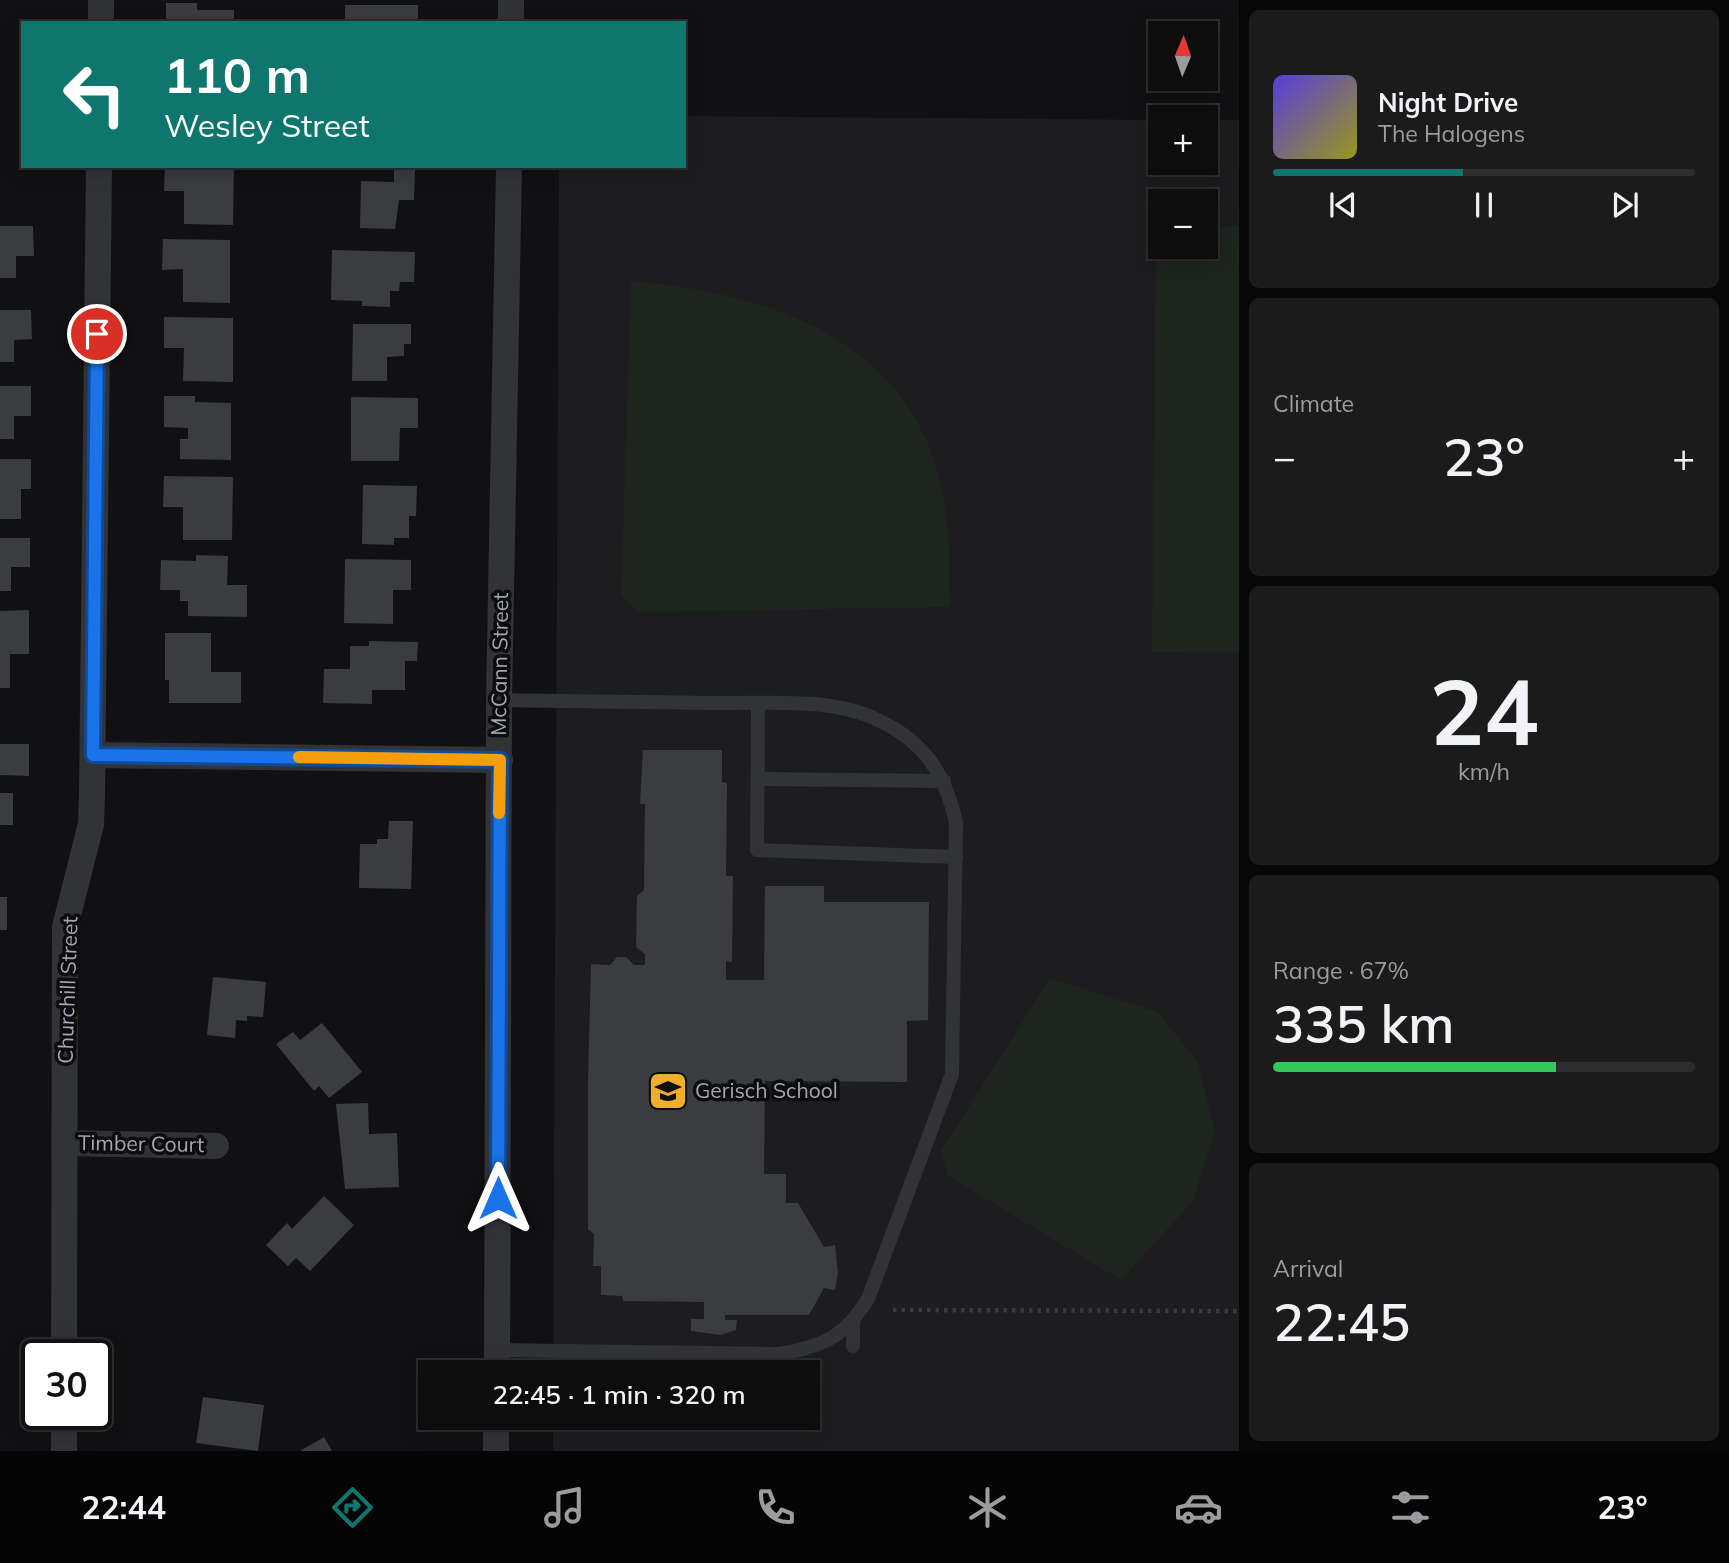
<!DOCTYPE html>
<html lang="en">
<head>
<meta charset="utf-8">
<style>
	:root { --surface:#0d0d0e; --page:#1b1b1c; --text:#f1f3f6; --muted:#9a9c9e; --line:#2d2d2e; --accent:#0f766e }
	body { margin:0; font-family:Mulish,sans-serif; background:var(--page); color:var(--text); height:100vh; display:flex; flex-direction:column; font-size:26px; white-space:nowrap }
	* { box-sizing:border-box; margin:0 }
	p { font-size:23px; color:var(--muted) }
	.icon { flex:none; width:38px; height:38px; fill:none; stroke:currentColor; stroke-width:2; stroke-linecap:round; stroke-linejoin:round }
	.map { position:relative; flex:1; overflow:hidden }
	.sheet { display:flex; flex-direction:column; gap:10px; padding:10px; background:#070708; width:490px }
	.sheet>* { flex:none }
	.hud { position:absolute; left:21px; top:21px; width:665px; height:147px; border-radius:0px; box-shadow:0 4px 18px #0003,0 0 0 2px var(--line); background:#0f766e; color:#fff; overflow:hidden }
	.needle { width:46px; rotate:2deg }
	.controls { position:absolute; left:1148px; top:21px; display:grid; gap:14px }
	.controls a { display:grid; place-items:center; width:70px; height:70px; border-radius:0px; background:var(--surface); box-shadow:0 4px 18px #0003,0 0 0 2px var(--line); font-size:35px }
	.speed { position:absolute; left:21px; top:1339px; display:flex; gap:14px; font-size:35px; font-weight:700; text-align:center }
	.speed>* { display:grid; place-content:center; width:91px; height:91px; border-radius:50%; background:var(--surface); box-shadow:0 4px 18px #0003,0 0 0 2px var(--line); line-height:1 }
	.speed .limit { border:4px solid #111; border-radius:10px; background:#fff; color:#111 }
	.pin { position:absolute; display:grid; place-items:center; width:60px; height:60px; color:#fff; margin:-30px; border:4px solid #fff; border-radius:50%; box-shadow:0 2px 7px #0007 }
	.me { position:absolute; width:77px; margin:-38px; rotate:0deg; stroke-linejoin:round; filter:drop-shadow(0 0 5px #0008) }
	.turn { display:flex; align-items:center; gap:24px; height:147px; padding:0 28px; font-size:32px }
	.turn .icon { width:91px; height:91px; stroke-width:2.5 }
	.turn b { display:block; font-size:49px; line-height:60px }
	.big { font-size:52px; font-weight:600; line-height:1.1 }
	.sheet .card { flex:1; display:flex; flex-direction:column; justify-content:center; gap:10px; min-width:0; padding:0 24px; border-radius:10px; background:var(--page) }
	.sheet .dial { align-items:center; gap:0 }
	.dial b { font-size:91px; line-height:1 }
	.song { display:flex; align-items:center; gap:21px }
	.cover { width:84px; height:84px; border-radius:10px; background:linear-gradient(135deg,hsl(250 70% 55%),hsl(60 70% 35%)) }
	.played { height:7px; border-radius:4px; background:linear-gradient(90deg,var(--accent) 45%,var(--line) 45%) }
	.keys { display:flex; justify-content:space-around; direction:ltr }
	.heat { display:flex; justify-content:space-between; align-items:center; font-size:38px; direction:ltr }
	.charge { height:10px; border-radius:5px; background:linear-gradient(90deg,#34c759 67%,var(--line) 0) }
	.trip { position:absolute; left:418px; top:1360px; width:402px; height:70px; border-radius:0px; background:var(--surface); box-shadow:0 4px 18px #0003,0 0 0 2px var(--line); font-weight:600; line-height:70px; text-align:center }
	.tab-bar { display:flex; height:112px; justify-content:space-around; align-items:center; background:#050506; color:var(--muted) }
	.tab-bar .icon { width:49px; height:49px }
	.tab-bar .current { color:var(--accent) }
	.tab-bar b { font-size:32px; color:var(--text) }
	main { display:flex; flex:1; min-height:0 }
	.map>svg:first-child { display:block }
	.built { fill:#1d1d1f; fill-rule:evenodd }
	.green { fill:#1d251e }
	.building { fill:#3b3c40 }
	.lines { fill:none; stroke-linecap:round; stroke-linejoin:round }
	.path { stroke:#383a3e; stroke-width:4.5; stroke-dasharray:3.5 5; stroke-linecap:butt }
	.lane { stroke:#323337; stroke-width:14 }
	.street { stroke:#323337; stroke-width:26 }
	.route-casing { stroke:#114b97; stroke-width:18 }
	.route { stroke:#1a73e8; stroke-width:12 }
	.slow { stroke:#f59e0b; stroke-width:12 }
	.labels { text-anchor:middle; stroke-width:7; stroke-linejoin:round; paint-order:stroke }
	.street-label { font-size:21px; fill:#a2a7b3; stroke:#0c0c0d }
	.poi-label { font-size:21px; fill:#a2a7b3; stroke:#0c0c0d; text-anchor:start }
</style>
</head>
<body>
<main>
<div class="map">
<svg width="1239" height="1451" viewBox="0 0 1239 1451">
	<rect width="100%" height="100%" fill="#111113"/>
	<path class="built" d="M684,116L1160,120V163H1206V120H1239V1451H553V1418H808V1372H553L559,166H684ZM1160,201H1206V247H1160Z"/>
	<g class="green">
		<polygon points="1156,226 1160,226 1160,247 1206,247 1206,226 1239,227 1239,653 1152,652"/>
		<path d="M631,281C765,292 907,336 941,485C950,525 950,566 950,607L636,612L621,595Z"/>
		<polygon points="1050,978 1158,1012 1197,1061 1215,1130 1193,1201 1121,1280 948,1176 941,1151"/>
	</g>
	<g class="building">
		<polygon points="166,3 197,3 197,10 234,10 234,23 166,23"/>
		<rect x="345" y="5" width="73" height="18"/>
		<polygon points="165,166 234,166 233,225 184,224 184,191 164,191"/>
		<polygon points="394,169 415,170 414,200 399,200 395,229 360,228 361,181 394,182"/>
		<polygon points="0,226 33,226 34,256 16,256 16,278 0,278"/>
		<polygon points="163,239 230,240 230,303 183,302 183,269 162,270"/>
		<polygon points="332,250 415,252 414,282 400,282 399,291 390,291 390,307 362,306 362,301 331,300"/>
		<polygon points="0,310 31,310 32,339 14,340 14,362 0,362"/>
		<polygon points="164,317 233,318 233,382 183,381 184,348 164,348"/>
		<polygon points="353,324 411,324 411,344 404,344 404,356 387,357 387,381 352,381"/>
		<polygon points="0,386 31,386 31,416 14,416 14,439 0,439"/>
		<polygon points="164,396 195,396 195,402 231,403 231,460 180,459 180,439 188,439 188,428 164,427"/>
		<polygon points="351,397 418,398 418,428 400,428 399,461 351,461"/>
		<polygon points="0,459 31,459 31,489 21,489 21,519 0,519"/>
		<polygon points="164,476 233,477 232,540 183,540 183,507 163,507"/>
		<polygon points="363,485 417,486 416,516 409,516 409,538 394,538 394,545 362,544"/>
		<polygon points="0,538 30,538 30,567 11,567 11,591 0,591"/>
		<polygon points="196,555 228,556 227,585 247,585 247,617 188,616 188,601 180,601 180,590 160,590 161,560 196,561"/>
		<polygon points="345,559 411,560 411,590 393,590 393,624 344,623"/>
		<polygon points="29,610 29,654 10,654 10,688 0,688 0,611"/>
		<polygon points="165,633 211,633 211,672 241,672 241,703 169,703 169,680 165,680"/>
		<polygon points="369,641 418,642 417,661 405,661 405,690 372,690 372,704 323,703 324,669 350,669 350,646 369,646"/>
		<polygon points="0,744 29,744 29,776 0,775"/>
		<polygon points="643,750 722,750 722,782 727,783 726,876 733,876 732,962 726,961 726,980 764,980 765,886 824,886 824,902 929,902 928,1020 907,1021 907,1082 765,1081 764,1174 786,1174 786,1203 798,1203 824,1247 835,1245 838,1273 835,1290 824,1288 809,1315 725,1315 725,1320 737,1320 736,1330 721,1335 691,1331 691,1319 704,1319 704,1302 623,1301 622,1296 601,1295 601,1266 593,1266 594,1234 588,1229 588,1080 591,964 610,965 617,957 626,957 634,965 645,965 645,954 636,947 637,896 644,890 645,804 640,804"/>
		<rect x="0" y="793" width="13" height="32"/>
		<polygon points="389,821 413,821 411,889 359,888 360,844 377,844 377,839 388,839"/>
		<rect x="0" y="897" width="7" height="33"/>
		<polygon points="213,977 266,982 263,1017 247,1016 247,1021 236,1020 235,1038 207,1035"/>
		<polygon points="322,1023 362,1072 329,1098 319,1086 314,1091 276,1044 293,1032 300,1040"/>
		<polygon points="368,1103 369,1134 397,1133 399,1187 345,1189 336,1104"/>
		<polygon points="324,1196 354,1225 310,1271 296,1258 288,1266 266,1245 287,1223 292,1229"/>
		<polygon points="203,1397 264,1405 258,1451 196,1443"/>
		<polygon points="324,1437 332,1451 300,1451"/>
	</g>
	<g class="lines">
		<polyline class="path" points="893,1310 1239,1311"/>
		<g class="lane">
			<polyline points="758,704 757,850 956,857"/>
			<polyline points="758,779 944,781"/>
			<polyline points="853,1346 853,1322"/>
			<path d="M497,1350L780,1354C824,1346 844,1337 868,1299L952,1074L956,823C946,776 926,743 880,721C831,696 766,704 712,703C641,702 570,701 499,700"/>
		</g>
		<g class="street">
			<polyline points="101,23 101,0"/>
			<polyline points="511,23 511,0"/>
			<polyline points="93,755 500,760"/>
			<polyline points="65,1143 216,1146"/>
			<polyline points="64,1354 65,927 91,824 92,795 99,166"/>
			<polyline points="497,1372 499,700 509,166"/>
			<polyline points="64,1451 64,1414"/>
			<polyline points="496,1451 496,1418"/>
		</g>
	</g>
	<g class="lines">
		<g class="route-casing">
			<polyline id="route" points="97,334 93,755 500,760 498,1198"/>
		</g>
		<use href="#route" class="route"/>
		<polyline class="slow" points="299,757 500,760 499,813"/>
	</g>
	<defs>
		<g id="school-square" transform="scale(2.0125)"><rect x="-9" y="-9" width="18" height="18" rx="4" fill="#f0af2b" stroke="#0c0c0d"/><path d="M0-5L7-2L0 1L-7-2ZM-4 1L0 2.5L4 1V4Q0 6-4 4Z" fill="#111"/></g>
	</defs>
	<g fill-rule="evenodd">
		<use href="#school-square" x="668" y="1091"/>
	</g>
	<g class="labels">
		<g class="street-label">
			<text transform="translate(500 664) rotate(-89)" y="7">McCann Street</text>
			<text transform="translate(68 990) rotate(-88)" y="7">Churchill Street</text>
			<text transform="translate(141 1144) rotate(1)" y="7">Timber Court</text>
		</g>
		<g class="poi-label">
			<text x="695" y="1098">Gerisch School</text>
		</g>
	</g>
</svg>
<div class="controls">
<a><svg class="needle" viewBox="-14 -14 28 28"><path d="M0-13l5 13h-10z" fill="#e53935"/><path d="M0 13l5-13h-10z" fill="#9a9c9e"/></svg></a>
<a>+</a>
<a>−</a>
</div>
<div class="speed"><div class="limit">30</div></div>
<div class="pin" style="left:97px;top:334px;background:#d93025"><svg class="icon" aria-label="arrive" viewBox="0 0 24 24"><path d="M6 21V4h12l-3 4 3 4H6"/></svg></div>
<svg class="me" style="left:498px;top:1198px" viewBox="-20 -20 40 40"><path d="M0-17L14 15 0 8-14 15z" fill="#1a73e8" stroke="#fff" stroke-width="4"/></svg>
<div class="trip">22:45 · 1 min · 320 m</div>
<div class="hud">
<div class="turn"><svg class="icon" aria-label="left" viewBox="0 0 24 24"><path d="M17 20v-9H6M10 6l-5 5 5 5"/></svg><div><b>110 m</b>Wesley Street</div></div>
</div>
</div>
<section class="sheet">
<div class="card">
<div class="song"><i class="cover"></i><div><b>Night Drive</b><p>The Halogens</p></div></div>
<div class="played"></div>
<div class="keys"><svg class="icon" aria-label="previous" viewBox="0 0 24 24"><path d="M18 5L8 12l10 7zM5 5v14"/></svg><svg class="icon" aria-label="pause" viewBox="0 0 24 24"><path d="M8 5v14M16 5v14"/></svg><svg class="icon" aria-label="next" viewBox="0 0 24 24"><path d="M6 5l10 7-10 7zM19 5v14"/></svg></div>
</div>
<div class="card"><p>Climate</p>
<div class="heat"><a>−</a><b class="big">23°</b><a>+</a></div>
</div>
<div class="card dial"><b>24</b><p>km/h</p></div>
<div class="card"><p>Range · 67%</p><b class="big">335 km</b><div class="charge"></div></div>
<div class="card"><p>Arrival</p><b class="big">22:45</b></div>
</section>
</main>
<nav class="tab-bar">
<b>22:44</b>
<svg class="icon current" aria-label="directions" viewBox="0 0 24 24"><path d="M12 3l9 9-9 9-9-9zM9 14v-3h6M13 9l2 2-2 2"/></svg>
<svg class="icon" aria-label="music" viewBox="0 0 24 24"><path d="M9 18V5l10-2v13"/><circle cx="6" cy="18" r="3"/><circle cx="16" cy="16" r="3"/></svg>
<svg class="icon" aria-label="phone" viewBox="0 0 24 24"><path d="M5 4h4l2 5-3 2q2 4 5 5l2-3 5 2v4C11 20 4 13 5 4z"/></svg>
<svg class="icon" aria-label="climate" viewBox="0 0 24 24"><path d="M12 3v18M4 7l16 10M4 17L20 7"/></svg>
<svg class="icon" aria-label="car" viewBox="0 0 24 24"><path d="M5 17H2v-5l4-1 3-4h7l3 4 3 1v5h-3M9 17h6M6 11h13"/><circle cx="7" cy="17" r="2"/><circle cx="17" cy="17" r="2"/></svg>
<svg class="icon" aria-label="filters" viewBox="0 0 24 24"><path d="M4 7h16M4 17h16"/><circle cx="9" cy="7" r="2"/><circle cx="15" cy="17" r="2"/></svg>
<b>23°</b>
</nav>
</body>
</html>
